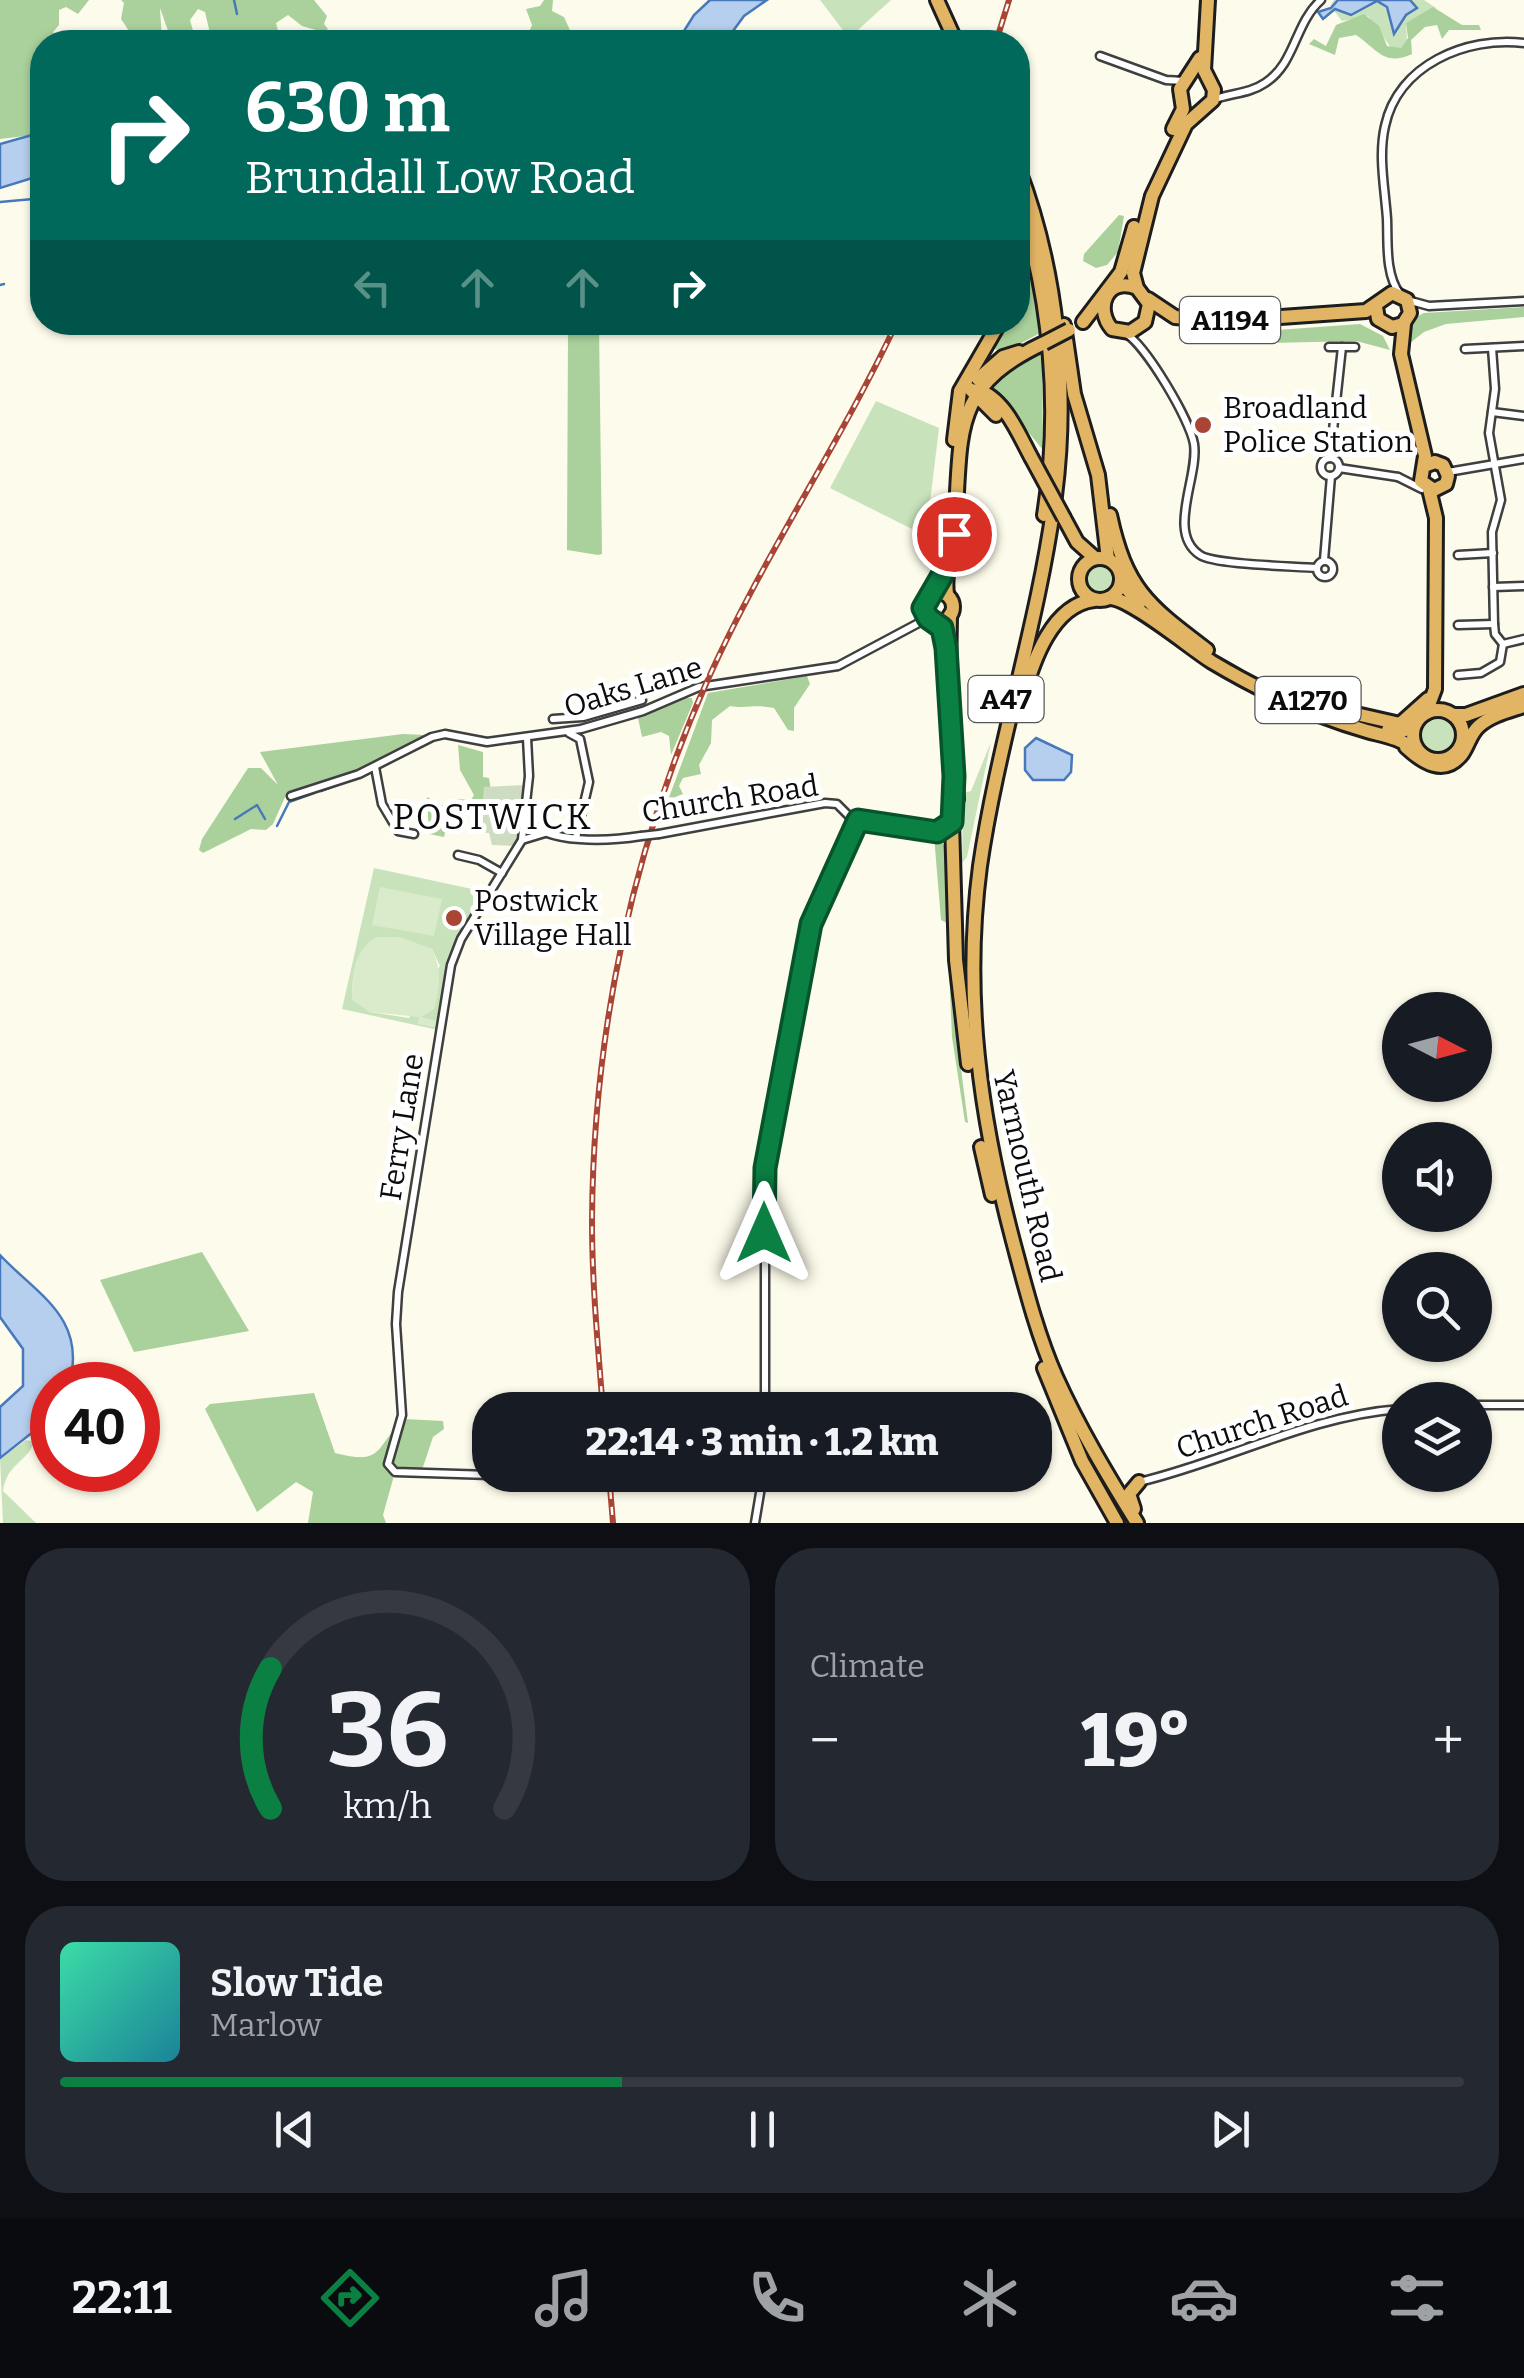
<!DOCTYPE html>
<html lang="en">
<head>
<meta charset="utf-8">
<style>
	:root { --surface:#171b24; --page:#242831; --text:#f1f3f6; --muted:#9ea1a6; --line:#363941; --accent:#0b8043 }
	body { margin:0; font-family:Bitter,serif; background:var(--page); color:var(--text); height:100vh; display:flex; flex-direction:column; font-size:38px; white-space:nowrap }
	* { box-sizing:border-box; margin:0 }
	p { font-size:32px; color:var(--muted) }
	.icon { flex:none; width:55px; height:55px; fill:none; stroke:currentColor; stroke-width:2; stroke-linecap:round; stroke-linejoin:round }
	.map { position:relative; height:1523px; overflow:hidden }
	.sheet { display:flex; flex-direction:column; gap:25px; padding:25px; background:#0d0f14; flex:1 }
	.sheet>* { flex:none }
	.hud { position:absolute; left:30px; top:30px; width:1000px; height:305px; border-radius:40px; box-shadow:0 2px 8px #0004; background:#00695c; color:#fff; overflow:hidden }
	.needle { width:65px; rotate:96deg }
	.controls { position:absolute; left:1382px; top:992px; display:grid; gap:20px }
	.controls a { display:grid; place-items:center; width:110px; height:110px; border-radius:50%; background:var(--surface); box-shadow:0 2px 8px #0004; font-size:50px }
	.speed { position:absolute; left:30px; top:1362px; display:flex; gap:20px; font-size:50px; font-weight:700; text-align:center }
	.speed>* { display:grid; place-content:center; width:130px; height:130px; border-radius:50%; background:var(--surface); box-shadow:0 2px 8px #0004; line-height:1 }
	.speed .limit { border:15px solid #d22; background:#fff; color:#111 }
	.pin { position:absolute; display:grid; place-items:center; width:85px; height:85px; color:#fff; margin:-42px; border:5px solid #fff; border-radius:50%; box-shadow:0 2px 10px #0007 }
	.me { position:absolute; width:110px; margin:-55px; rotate:0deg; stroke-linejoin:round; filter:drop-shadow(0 0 8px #0008) }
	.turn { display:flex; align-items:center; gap:35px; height:210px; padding:0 50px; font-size:45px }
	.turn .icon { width:130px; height:130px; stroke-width:2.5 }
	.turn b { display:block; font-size:70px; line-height:85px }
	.lanes { display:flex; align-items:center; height:95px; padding:0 50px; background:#0003; justify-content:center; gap:50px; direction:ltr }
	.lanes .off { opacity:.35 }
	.big { font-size:75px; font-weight:800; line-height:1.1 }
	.sheet .card { flex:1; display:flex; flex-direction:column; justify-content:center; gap:15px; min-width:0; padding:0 35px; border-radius:40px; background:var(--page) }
	.sheet .dial { align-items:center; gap:0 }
	.dial svg { height:260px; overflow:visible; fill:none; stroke:var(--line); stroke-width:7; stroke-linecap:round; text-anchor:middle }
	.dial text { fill:var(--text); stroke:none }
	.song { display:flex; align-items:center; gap:30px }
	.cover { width:120px; height:120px; border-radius:15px; background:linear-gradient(135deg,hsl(160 70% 55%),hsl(190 70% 35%)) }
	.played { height:10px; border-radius:5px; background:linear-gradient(90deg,var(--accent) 40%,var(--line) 40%) }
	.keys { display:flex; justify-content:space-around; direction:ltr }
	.heat { display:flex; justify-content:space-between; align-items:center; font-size:55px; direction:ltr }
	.sheet .tiles { flex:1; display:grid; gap:25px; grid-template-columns:1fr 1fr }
	.card:last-child { grid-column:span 2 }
	.trip { position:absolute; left:472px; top:1392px; width:580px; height:100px; border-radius:40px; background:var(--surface); box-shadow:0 2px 8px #0004; font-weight:800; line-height:100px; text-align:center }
	.menu { display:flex; height:160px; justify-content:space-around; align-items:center; background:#090b0e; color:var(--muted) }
	.menu .icon { width:70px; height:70px }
	.menu .active { color:var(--accent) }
	.menu b { font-size:45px; color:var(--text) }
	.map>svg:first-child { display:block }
	.green { fill:#c8e3bb; fill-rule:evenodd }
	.forest { fill:#aad19c }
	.cemetery { fill:#cedcc1 }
	.pitch { fill:#daebcb }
	.water { fill:#b7cfee; stroke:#4778bc; stroke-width:2.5 }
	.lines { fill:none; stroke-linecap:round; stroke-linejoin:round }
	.stream { stroke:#4778bc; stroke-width:2.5 }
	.minor-casing { stroke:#3f3f3f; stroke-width:11 }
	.highway-casing { stroke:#1d1d1d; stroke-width:18 }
	.minor { stroke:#fff; stroke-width:6 }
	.highway { stroke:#e2b565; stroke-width:12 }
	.rail-casing { stroke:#aa4535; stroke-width:6 }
	.rail { stroke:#fff; stroke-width:2.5; stroke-dasharray:8; stroke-linecap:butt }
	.minor-bridge-casing { stroke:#3f3f3f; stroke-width:11; stroke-linecap:butt }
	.highway-bridge-casing { stroke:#1d1d1d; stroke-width:18; stroke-linecap:butt }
	.minor-bridge { stroke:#fff; stroke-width:6 }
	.highway-bridge { stroke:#e2b565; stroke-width:12 }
	.route-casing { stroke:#07532c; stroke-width:25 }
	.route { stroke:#0b8043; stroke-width:18 }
	.poi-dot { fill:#aa4535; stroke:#fff; stroke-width:4 }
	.labels { text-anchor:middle; stroke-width:10; stroke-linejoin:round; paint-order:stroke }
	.shield { fill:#fff; stroke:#555; stroke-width:2.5 }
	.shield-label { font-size:28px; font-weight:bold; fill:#0c0c0c }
	.poi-label { font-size:30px; fill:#0c0c0c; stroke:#fff; text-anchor:start }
	.street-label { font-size:30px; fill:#0c0c0c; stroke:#fff }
	.quarter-label { font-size:35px; letter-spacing:2.5px; fill:#0c0c0c; stroke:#fff }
</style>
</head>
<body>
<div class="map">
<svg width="1524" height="1523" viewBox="0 0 1524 1523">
	<rect width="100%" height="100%" fill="#fdfcec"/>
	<g class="green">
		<polygon points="820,0 891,0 849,38"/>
		<polygon points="1334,0 1424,0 1436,8 1406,23 1407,41 1401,48 1392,49 1368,16 1342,21 1330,6"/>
		<polygon points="876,401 939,428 926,536 830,488"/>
		<circle cx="1100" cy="579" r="17"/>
		<circle cx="1438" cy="736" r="22"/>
		<polygon points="991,742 967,857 962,863 963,793 971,791"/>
		<path d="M374,868L486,892L456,945L438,1030L342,1009ZM377,937L432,949L440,966L409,1018L370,1012L352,999C352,976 355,949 377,937Z"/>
		<path d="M26,1440L34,1442C27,1463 7,1463 3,1491L36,1523H3L0,1459Z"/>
	</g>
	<g class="forest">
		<polygon points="0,0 89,0 78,14 66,7 59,10 59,25 53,32 59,42 42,42 42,134 0,139"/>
		<polygon points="121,0 314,0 327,16 324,24 328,29 323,32 302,26 288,15 276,23 281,42 212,42 205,12 198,9 190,20 196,42 172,42 160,8 162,42 124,42 131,34 121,19 124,3"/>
		<polygon points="544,0 553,0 552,11 564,17 573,37 570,40 525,42 532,25 526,9 540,6"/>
		<path d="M1433,7L1462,25H1479L1481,30H1449L1442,39L1437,25L1425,27L1411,40L1412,54C1384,67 1377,49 1356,35L1339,38L1335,55L1309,44L1314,39L1326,46L1336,25L1364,14L1379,26L1387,46L1401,48L1408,38L1406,23Z"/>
		<polygon points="1119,215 1124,216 1118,252 1107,265 1096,268 1083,261 1084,254"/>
		<polygon points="1032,270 1042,332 1016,346 996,350 993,344 1005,323 1018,322 1023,272"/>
		<path d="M1524,307V317L1446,324L1424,332L1405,347C1404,331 1409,320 1424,313Z"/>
		<polygon points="1360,324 1383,336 1390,350 1356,341 1234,344 1230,340 1236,333"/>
		<polygon points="599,325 602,554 598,555 567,550 568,330"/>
		<polygon points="1042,353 1043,450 991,387 998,374"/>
		<path d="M807,676L810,684L794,708V731L788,730L774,708C757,704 746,709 730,706L712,720L711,743L699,765L701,774L683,778L679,786L683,794L668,800L708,693Z"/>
		<polygon points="680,698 692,698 693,703 671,755 669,736 661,732 642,737 638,718"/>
		<polygon points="403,734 425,735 377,765 286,795 273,824 266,830 251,829 203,853 199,850 202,839 248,768 261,768 278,785 260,752"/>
		<polygon points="458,745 483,752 483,777 489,778 491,791 486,812 476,807 462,812 455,807 450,810 444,837 429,834 427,797 444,806 458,799 471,800 474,795 460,770"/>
		<polygon points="934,836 945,846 957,1038 968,1123 965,1122 952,1037 947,923 941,920"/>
		<polygon points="202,1252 249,1331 134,1352 100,1280"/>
		<path d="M314,1393L335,1453C385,1466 374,1447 404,1419L443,1421L444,1429L433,1437L421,1473L395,1472L383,1515L386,1523H308L313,1492L296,1482L257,1512L205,1409L210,1404Z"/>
	</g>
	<polygon class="cemetery" points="526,785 515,846 492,845 489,833 480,832 484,787"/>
	<g class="pitch">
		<polygon points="380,887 442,899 434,936 372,925"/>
		<path d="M377,937H400L432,949C442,971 440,986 434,1009L421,1017L436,1021L435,1027L418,1024L419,1017L370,1012L352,999C352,975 354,949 377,937Z"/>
	</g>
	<g class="water">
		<polygon points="710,0 767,0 744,16 725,42 677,42 694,15"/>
		<polygon points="1338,0 1410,0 1417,8 1406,15 1394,34 1387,7 1377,1 1351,15 1335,9 1323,19 1318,12 1331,8"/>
		<polygon points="32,135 42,135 42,175 0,188 0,144"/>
		<polygon points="1036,738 1072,755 1071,772 1064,780 1033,780 1025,770 1025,748"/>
		<path d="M0,1255C36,1294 88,1317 69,1385H52V1417L0,1458V1407L23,1386V1349L0,1317Z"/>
	</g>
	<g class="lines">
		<g class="stream">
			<polyline points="234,0 237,14"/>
			<polyline points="0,202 33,199"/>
			<polyline points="0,285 4,284"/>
			<polyline points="321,791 348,781"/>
			<polyline points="235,819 257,805 265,819"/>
			<polyline points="277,826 289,802 314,793"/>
		</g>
		<g class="minor-casing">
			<g id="minor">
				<polyline points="1100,56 1166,80 1184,81"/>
				<path d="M1213,100C1230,93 1249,94 1265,83C1296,63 1294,24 1321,0"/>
				<path d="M1400,294C1385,275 1388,242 1387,219C1385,189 1378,156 1385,126C1398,65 1466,36 1524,43"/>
				<polyline points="1407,300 1429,306 1524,301"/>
				<path d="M1125,333C1146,345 1190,420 1194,444C1199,477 1166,533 1200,555C1215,565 1293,566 1316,568"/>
				<polyline points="1329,347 1355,347"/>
				<polyline points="1492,348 1495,389 1489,433 1501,500 1492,532 1494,624 1495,634 1503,644"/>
				<polyline points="1465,349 1524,346"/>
				<polyline points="1492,412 1524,416"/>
				<polyline points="1330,458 1342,347"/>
				<circle cx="1330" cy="467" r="9"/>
				<polyline points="1339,468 1398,477"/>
				<polyline points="1448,472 1524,459"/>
				<polyline points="1398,477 1422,489"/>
				<polyline points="1458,555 1493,553"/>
				<polyline points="1324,560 1331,476"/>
				<circle cx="1325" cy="569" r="8"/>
				<polyline points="1493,587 1524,586"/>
				<polyline points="1458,625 1494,624"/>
				<polyline points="1503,644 1524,639"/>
				<polyline points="1458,675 1481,673 1500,662 1503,644"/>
				<polyline points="553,719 583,717 642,700"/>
				<polyline points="569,733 580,739 589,782 576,838"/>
				<polyline points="375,767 382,804 398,831 414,834"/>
				<polyline points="291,796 359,774 432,737 445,734 487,742 581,729 643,711 699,687 838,666 928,618"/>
				<path d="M526,819C547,845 610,841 641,836"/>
				<polyline points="659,834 825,803 837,804 856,823"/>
				<polyline points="522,839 529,776 527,738"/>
				<polyline points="458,855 479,860 502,873"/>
				<polyline points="1475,1405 1524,1405"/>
				<polyline points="765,1410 765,1168 811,924 858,820 951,833"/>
				<polyline points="490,1475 395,1472 388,1464 402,1415 396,1324 398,1292 451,965 461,939 522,840 545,833"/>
				<polyline points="495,1475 601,1477"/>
				<polyline points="616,1477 762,1482"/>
				<path d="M1139,1482C1228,1461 1308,1416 1400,1409"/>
				<polyline points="755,1523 763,1475"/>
			</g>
		</g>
		<g class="highway-casing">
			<g id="highway">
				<polyline points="937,0 956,42"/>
				<polyline points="1173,129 1183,109 1180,89 1200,58"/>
				<path d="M1018,168C1057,269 1069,388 1055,496C1039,621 998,742 980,866C963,995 980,1116 1013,1241C1025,1286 1037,1334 1056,1377C1079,1428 1108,1476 1137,1523"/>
				<path d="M1018,198C1051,298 1061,410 1044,515"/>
				<polyline points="1018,286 1022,256 1019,227"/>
				<path d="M1137,288C1107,276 1094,308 1112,329L1130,332L1145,322L1149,304L1137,288L1133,273L1152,196L1186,124L1213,100L1214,90L1204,70L1208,0"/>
				<polyline points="1148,299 1175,317 1223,321 1366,311 1392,293 1407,300 1410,313 1403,324 1392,327 1378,319 1376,307"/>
				<polyline points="1083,322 1121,272 1134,227"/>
				<polyline points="1404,324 1401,354 1425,456 1421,481 1434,490 1446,484 1448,476 1443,465 1435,462 1424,466"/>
				<polyline points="1064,325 1074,394 1098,475 1108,559"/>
				<polyline points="978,379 1003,357 1019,352"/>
				<polyline points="970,389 996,415"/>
				<path d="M977,390C1004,397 1019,435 1031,457"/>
				<polyline points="954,440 960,391 1000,322"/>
				<path d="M1110,515C1126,590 1149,606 1207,650"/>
				<polyline points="1064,518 1077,542 1095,558"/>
				<circle cx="1100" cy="579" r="21"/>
				<polyline points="1121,581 1139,604"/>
				<circle cx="938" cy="607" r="15"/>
				<path d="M947,594C944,571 953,548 955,524C962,434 950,387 1044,343"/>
				<path d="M1109,598C1129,597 1191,649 1212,662C1259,690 1314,716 1367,731C1385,736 1400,738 1416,750"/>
				<polyline points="950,615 949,681 957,799"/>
				<polyline points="1290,692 1332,709"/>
				<path d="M1023,697C1033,661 1052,605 1094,600"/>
				<polyline points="1334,709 1400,724 1428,699"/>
				<circle cx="1438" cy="735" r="25"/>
				<polyline points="1426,713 1435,689 1436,518 1429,489"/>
				<polyline points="1453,715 1466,715 1524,694"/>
				<polyline points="1388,730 1400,732 1414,726"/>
				<path d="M1406,747C1422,762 1444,777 1462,754C1469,744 1470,734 1479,726C1491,715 1509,711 1524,706"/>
				<polyline points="955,791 952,822 956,960 968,1064"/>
				<polyline points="981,1147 992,1195"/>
				<polyline points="1044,1368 1082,1461 1117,1523"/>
				<polyline points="1134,1509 1129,1494 1139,1482"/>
			</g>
		</g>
		<use href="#minor" class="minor"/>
		<use href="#highway" class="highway"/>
		<g class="rail-casing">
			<g id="rail">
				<polyline points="996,42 1009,0"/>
				<path d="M603,1410C598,1347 592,1284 592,1221C593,1034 632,848 709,677C764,555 840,444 897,322"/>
				<polyline points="609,1475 613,1523"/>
			</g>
		</g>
		<use href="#rail" class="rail"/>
		<g class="minor-bridge-casing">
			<g id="minor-bridge">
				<polyline points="641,836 659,834"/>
				<polyline points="601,1477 616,1477"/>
			</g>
		</g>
		<g class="highway-bridge-casing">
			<g id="highway-bridge">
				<polyline points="1044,343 1069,330"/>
				<polyline points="1031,457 1064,518"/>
			</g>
		</g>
		<use href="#minor-bridge" class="minor-bridge"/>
		<use href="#highway-bridge" class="highway-bridge"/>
	</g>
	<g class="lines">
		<g class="route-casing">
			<polyline id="route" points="764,1233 765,1168 811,924 858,820 937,832 952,822 954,776 946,648 942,628 928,618 923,608 948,565 954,534"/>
		</g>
		<use href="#route" class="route"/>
	</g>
	<g class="poi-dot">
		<circle cx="1203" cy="425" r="10"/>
		<circle cx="454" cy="918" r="10"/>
	</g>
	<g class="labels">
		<g class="shield">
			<rect x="1180" y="297" width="100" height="46" rx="8"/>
			<rect x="968.5" y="676" width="75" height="46" rx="8"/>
			<rect x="1255.5" y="677" width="105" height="46" rx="8"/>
		</g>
		<g class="shield-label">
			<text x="1230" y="330">A1194</text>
			<text x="1006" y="709">A47</text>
			<text x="1308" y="710">A1270</text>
		</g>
		<g class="poi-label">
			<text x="1223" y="418">Broadland<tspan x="1223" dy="34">Police Station</tspan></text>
			<text x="474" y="911">Postwick<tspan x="474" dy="34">Village Hall</tspan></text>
		</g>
		<g class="street-label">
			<text transform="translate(633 687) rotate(-17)" y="10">Oaks Lane</text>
			<text transform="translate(730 799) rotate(-9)" y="10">Church Road</text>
			<text transform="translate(402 1127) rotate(-81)" y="10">Ferry Lane</text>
			<text transform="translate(1027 1176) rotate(77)" y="10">Yarmouth Road</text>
			<text transform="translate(1262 1422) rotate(-18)" y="10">Church Road</text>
		</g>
		<g class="quarter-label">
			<text x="493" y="829">POSTWICK</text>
		</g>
	</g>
</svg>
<div class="controls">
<a><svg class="needle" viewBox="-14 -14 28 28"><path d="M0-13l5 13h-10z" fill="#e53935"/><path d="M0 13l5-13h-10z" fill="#9ea1a6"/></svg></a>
<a><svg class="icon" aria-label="sound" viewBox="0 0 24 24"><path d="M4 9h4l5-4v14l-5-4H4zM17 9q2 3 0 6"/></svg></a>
<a><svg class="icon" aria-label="search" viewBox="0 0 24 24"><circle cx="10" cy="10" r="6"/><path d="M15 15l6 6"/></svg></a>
<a><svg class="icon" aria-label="layers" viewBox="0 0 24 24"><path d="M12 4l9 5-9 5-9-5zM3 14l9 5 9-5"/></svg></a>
</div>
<div class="speed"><div class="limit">40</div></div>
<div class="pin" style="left:954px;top:534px;background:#d93025"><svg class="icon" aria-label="arrive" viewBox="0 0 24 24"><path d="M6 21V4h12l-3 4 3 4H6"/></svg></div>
<svg class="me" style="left:764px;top:1233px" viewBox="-20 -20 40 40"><path d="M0-17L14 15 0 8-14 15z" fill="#0b8043" stroke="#fff" stroke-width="4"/></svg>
<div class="trip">22:14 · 3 min · 1.2 km</div>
<div class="hud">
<div class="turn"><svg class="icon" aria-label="right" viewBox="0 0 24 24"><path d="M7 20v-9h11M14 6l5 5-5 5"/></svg><div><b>630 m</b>Brundall Low Road</div></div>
<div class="lanes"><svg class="icon off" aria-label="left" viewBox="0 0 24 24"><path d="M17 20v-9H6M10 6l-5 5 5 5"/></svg><svg class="icon off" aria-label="ahead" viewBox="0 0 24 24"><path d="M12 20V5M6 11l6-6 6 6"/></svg><svg class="icon off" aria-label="ahead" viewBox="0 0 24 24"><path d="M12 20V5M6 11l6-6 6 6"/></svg><svg class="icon" aria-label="right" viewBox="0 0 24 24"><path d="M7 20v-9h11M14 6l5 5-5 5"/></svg></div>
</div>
</div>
<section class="sheet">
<div class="tiles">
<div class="card dial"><svg viewBox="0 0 100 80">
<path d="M14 69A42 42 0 1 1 86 69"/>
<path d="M14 69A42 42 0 0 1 14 26" stroke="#0b8043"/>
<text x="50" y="56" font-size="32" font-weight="700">36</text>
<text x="50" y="72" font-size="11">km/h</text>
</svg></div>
<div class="card"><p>Climate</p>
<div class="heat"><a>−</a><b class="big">19°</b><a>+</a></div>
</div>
<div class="card">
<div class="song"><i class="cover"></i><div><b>Slow Tide</b><p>Marlow</p></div></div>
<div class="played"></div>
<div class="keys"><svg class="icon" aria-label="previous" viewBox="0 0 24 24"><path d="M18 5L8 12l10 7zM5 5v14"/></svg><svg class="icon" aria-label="pause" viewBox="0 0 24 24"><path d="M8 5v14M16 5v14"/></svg><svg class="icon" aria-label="next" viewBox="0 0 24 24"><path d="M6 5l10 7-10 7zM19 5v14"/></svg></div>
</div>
</div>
</section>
<nav class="menu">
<b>22:11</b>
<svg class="icon active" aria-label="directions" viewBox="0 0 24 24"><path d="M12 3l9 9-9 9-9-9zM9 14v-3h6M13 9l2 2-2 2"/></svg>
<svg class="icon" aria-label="music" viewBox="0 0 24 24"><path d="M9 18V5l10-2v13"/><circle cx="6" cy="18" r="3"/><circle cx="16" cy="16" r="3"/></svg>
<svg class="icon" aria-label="phone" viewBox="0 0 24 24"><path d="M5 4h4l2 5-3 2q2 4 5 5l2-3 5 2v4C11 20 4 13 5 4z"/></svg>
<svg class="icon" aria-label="climate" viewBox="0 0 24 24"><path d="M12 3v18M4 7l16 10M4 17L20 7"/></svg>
<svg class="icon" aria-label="car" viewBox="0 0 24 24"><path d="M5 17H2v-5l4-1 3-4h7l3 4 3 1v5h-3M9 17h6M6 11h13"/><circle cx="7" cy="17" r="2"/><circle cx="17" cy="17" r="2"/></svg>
<svg class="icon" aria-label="filters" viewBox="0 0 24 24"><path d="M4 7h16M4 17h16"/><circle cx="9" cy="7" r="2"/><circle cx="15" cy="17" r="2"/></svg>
</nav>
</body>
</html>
